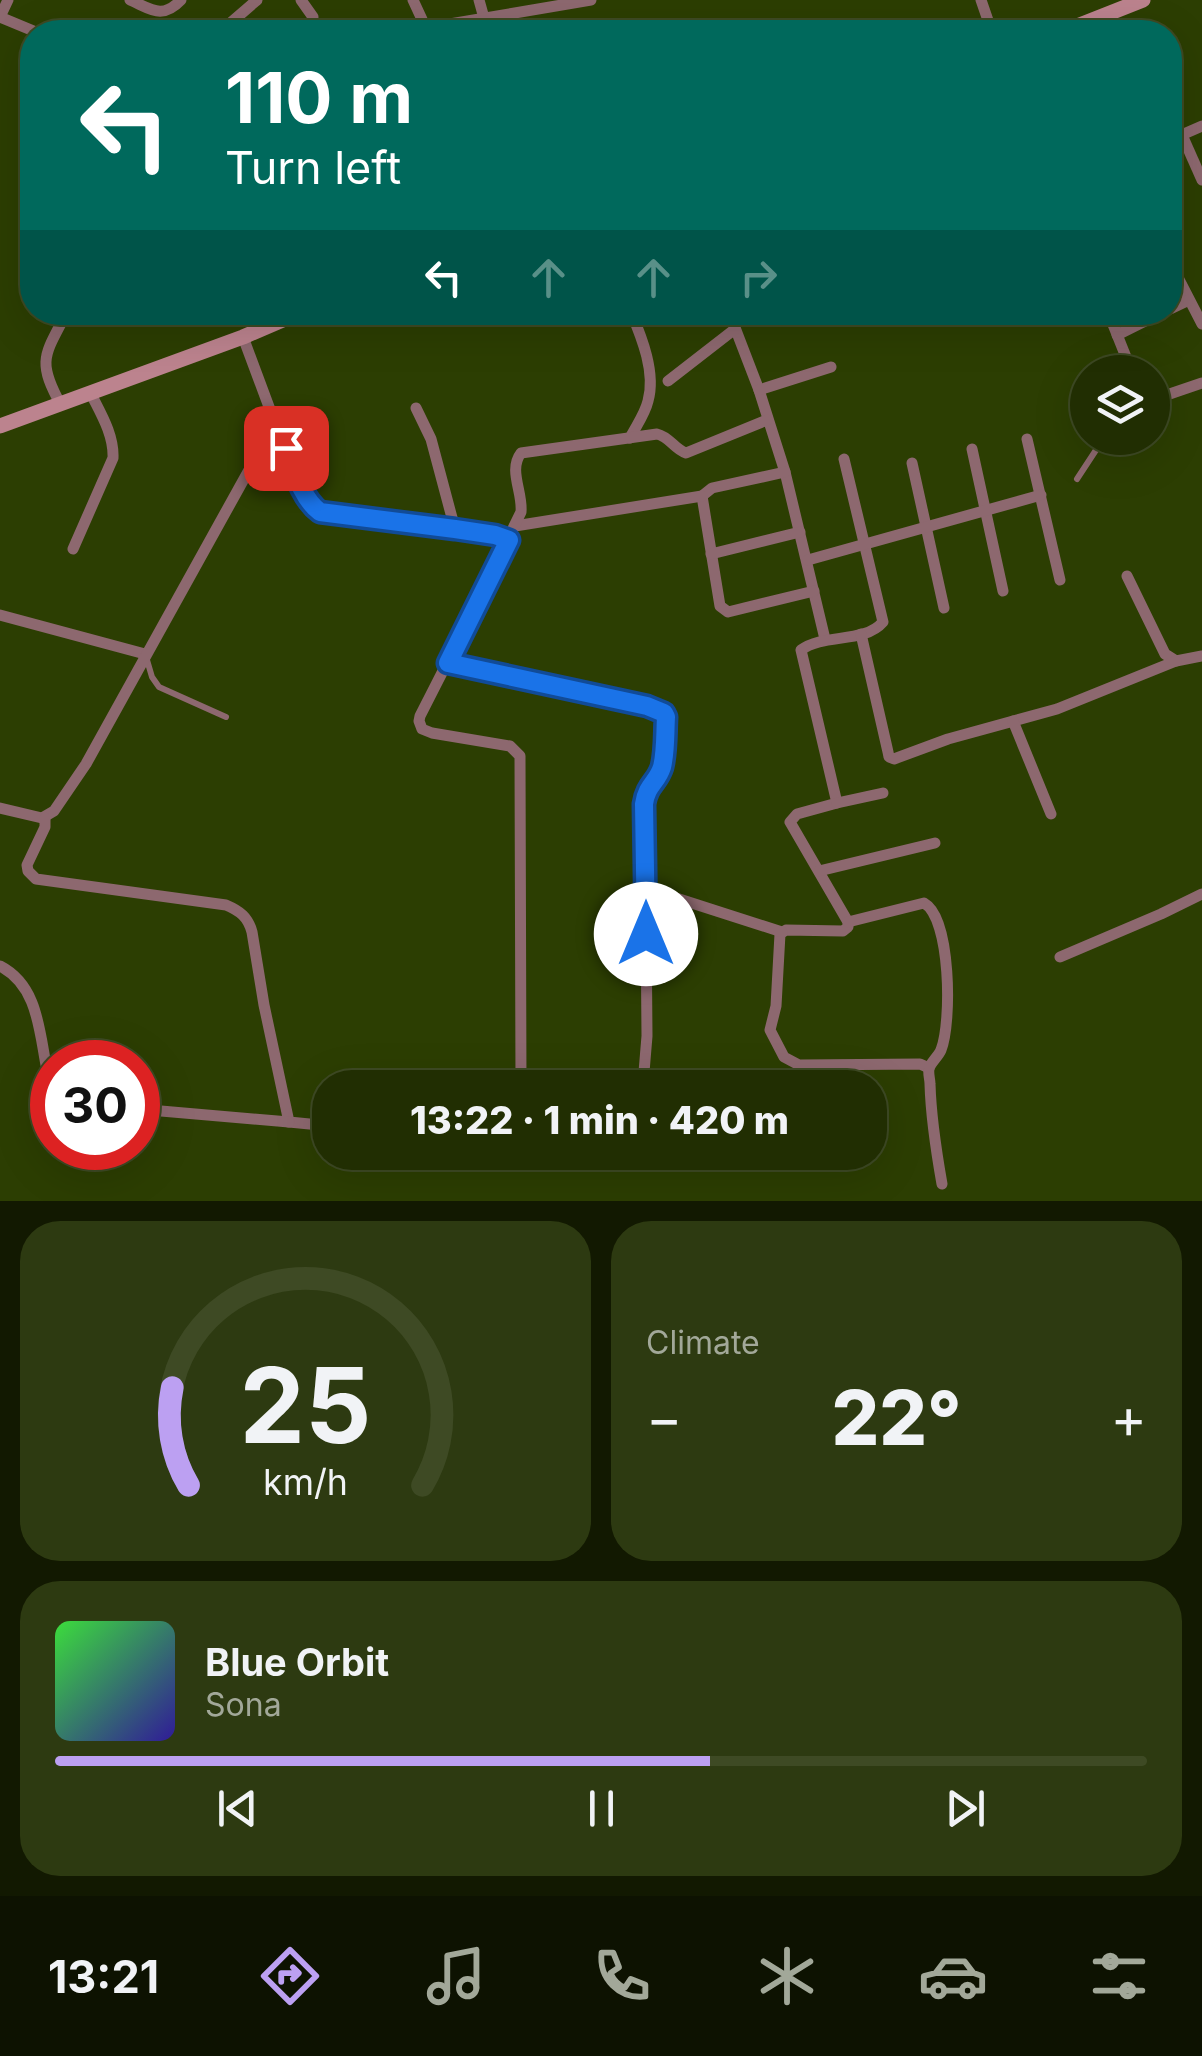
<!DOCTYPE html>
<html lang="en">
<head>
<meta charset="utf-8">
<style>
	:root { --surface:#212e02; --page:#2d3a11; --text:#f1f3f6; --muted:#a2a899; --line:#3e4a24; --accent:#bca0f2 }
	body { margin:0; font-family:Inter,sans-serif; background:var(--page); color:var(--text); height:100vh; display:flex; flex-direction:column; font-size:38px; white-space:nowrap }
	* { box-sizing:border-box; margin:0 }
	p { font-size:32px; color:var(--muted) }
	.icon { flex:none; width:55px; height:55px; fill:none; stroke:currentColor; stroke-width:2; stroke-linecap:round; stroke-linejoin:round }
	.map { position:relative; height:1201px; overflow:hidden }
	.details { display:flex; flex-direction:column; gap:20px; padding:20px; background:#121901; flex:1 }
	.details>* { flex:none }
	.top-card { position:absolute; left:20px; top:20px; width:1162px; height:305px; border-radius:40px; box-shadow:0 10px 40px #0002,0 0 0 2px var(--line); background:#00695c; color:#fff; overflow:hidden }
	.controls { position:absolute; left:1070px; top:355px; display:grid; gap:20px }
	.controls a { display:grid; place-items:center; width:100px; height:100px; border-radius:50%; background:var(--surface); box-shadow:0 10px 40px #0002,0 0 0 2px var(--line); font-size:50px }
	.speed { position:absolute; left:30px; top:1040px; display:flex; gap:20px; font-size:50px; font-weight:700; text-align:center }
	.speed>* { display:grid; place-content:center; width:130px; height:130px; border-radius:50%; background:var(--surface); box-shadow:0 10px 40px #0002,0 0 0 2px var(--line); line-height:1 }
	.speed .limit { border:15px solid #d22; background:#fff; color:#111 }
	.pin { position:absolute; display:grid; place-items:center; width:85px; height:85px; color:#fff; margin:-42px; border-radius:20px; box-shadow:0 5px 15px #0006 }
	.me { position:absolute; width:110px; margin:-55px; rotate:0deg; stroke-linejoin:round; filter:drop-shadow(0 0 8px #0008) }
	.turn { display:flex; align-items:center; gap:35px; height:210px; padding:0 40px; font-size:45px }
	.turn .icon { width:130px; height:130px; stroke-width:2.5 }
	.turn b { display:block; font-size:70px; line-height:85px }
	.lanes { display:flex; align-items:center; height:95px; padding:0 40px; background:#0003; justify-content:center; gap:50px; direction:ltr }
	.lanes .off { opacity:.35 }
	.big { font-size:75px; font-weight:800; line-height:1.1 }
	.details .card { flex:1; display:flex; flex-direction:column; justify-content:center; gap:15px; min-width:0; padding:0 35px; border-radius:40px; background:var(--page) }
	.details .dial { align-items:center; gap:0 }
	.dial svg { height:260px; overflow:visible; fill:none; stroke:var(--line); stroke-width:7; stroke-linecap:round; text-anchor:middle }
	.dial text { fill:var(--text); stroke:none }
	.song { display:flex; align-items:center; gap:30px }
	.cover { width:120px; height:120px; border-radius:15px; background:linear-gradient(135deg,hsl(120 70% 55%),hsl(250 70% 35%)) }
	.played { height:10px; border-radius:5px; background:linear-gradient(90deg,var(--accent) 60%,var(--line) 60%) }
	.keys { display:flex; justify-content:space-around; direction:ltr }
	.heat { display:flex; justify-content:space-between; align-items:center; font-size:55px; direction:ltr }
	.details .tiles { flex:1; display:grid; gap:20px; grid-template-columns:1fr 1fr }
	.card:last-child { grid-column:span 2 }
	.trip { position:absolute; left:312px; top:1070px; width:575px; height:100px; border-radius:40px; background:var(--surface); box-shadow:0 10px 40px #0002,0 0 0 2px var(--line); font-weight:800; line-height:100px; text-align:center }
	.tab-bar { display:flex; height:160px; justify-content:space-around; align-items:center; background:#0d1201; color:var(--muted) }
	.tab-bar .icon { width:70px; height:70px }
	.tab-bar .current { color:var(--accent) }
	.tab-bar b { font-size:45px; color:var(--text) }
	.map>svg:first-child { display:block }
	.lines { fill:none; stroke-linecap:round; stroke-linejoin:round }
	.lane { stroke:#8d686f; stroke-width:6 }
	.street { stroke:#8d686f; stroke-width:11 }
	.secondary { stroke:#bc838e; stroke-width:15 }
	.route-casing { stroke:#114b97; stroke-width:25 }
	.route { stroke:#1a73e8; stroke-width:18 }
</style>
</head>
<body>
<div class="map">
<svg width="1202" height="1201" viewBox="0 0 1202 1201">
	<rect width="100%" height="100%" fill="#2c3e02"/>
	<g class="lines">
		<g class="lane">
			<polyline points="1077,479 1096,450 1122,438"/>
			<polyline points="147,660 152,677 159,687 226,717"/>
		</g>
		<g class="street">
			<path d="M130,0C151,9 162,20 181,0"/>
			<polyline points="301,0 313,17 309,32"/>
			<polyline points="413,0 426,28 427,32"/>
			<polyline points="479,0 484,18"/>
			<polyline points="981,0 992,32"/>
			<polyline points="0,17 36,32"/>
			<polyline points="0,17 8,0"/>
			<polyline points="426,28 591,0"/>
			<polyline points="220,32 257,0"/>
			<polyline points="1182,135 1202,180"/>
			<polyline points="1170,140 1202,126"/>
			<polyline points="1170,262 1202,324"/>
			<polyline points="1170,309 1189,300"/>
			<polyline points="729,312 759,390 785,472 825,639"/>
			<polyline points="1108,312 1132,372"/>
			<polyline points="1117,335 1163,312"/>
			<polyline points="243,337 275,423 313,507 320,512 455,529 495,535 509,540"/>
			<polyline points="668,381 735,329"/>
			<polyline points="759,390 831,367"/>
			<polyline points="1152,400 1202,383"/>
			<path d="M61,405C36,360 45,355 67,312"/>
			<polyline points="416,408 431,439 455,529"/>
			<path d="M630,438C636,426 645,414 648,401C656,373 642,338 631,312"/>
			<polyline points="1027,439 1060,580"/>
			<polyline points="972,449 1003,591"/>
			<path d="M844,459L883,622C864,644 824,633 801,650L837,803L797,814L790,822L848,922V927L843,931L786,930L780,934L776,1006L770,1030L784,1057L799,1065L920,1064L929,1068"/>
			<polyline points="912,463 944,608"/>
			<polyline points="785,472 712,488 702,496 720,606 728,612 814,591"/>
			<polyline points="515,526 702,496"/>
			<path d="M73,549L113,458C114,435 101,414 91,394"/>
			<polyline points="711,554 800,532"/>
			<polyline points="808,560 1041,495"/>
			<polyline points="1127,576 1165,654 1176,661 1202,656"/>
			<polyline points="0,615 145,654"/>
			<polyline points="861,634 888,752 889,757 894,759 948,739 1057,709 1176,661"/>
			<polyline points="447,663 420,716 419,721 422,729 432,733 510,746 520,756 521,1088"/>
			<polyline points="1013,721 1051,814"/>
			<polyline points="837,803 883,793"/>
			<polyline points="0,808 42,818 54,811 86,764 275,423"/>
			<path d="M45,818V827L27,865L28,871L36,879L226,905C240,911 248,917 252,932L264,1005L289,1122L330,1126"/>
			<polyline points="819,871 935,843"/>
			<polyline points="645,888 782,932"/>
			<path d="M848,922L924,903C951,918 952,1022 941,1050C938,1057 930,1063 929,1069C928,1074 930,1079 930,1084C931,1119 936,1150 942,1184"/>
			<polyline points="1060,957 1161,914 1202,894"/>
			<path d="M0,966C37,985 39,1028 46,1065"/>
			<path d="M644,1072L647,1036L645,804C647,784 657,783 662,767C666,751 665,733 666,717L662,711L647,706L447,663L521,512C523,492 508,470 521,453L657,434C670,437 674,449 686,453L767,420"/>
			<polyline points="138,1109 289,1122"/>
		</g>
		<g class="secondary">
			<polyline points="1062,32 1143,0"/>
			<polyline points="0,426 243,337 301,312"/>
		</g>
	</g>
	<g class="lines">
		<g class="route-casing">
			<path id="route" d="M286,448C294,469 301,498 320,512L455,529L495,535L509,540L448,663L647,706L664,713L666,717C665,733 666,751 662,767C657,783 647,784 644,804L646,934"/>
		</g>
		<use href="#route" class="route"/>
	</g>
</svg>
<div class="controls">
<a><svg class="icon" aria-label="layers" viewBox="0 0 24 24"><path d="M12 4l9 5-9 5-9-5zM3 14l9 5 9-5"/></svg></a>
</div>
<div class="speed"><div class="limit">30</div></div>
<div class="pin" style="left:286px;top:448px;background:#d93025"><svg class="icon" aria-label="arrive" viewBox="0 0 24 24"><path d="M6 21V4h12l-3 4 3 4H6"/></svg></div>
<svg class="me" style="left:646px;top:934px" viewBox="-20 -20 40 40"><circle r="19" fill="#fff"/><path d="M0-13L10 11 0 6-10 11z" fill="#1a73e8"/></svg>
<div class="trip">13:22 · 1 min · 420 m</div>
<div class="top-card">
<div class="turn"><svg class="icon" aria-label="left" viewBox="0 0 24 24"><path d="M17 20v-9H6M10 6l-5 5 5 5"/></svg><div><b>110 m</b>Turn left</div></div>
<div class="lanes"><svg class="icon" aria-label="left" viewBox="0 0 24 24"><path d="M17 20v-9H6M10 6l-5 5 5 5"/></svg><svg class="icon off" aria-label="ahead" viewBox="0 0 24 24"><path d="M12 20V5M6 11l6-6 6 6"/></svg><svg class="icon off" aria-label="ahead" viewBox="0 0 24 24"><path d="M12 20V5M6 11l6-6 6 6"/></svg><svg class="icon off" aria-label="right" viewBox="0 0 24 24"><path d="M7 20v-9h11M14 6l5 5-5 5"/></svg></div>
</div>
</div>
<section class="details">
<div class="tiles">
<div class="card dial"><svg viewBox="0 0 100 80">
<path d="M14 69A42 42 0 1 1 86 69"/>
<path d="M14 69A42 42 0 0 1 9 39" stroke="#bca0f2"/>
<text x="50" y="56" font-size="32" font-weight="700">25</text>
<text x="50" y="72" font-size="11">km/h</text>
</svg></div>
<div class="card"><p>Climate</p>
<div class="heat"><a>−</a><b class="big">22°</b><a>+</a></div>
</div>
<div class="card">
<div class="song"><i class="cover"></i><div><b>Blue Orbit</b><p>Sona</p></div></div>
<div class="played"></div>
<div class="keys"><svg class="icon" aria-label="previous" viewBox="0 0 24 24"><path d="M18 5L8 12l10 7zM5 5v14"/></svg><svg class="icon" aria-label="pause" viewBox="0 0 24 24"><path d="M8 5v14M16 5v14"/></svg><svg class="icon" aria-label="next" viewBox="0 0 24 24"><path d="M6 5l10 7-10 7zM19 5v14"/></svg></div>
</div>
</div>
</section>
<nav class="tab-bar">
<b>13:21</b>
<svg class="icon current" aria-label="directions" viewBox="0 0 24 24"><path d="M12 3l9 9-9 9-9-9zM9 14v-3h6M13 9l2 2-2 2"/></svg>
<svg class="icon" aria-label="music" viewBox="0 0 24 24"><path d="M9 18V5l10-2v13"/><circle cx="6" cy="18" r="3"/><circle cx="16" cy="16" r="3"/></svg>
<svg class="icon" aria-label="phone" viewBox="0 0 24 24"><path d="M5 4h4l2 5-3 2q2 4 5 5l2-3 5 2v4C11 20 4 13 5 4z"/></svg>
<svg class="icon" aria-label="climate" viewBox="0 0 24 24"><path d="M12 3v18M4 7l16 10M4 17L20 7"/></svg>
<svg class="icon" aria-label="car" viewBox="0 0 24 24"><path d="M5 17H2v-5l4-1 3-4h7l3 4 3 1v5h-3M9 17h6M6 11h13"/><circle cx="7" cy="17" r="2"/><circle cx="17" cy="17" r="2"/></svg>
<svg class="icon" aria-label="filters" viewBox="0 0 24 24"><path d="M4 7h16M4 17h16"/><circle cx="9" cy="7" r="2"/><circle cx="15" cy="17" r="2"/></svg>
</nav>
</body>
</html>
